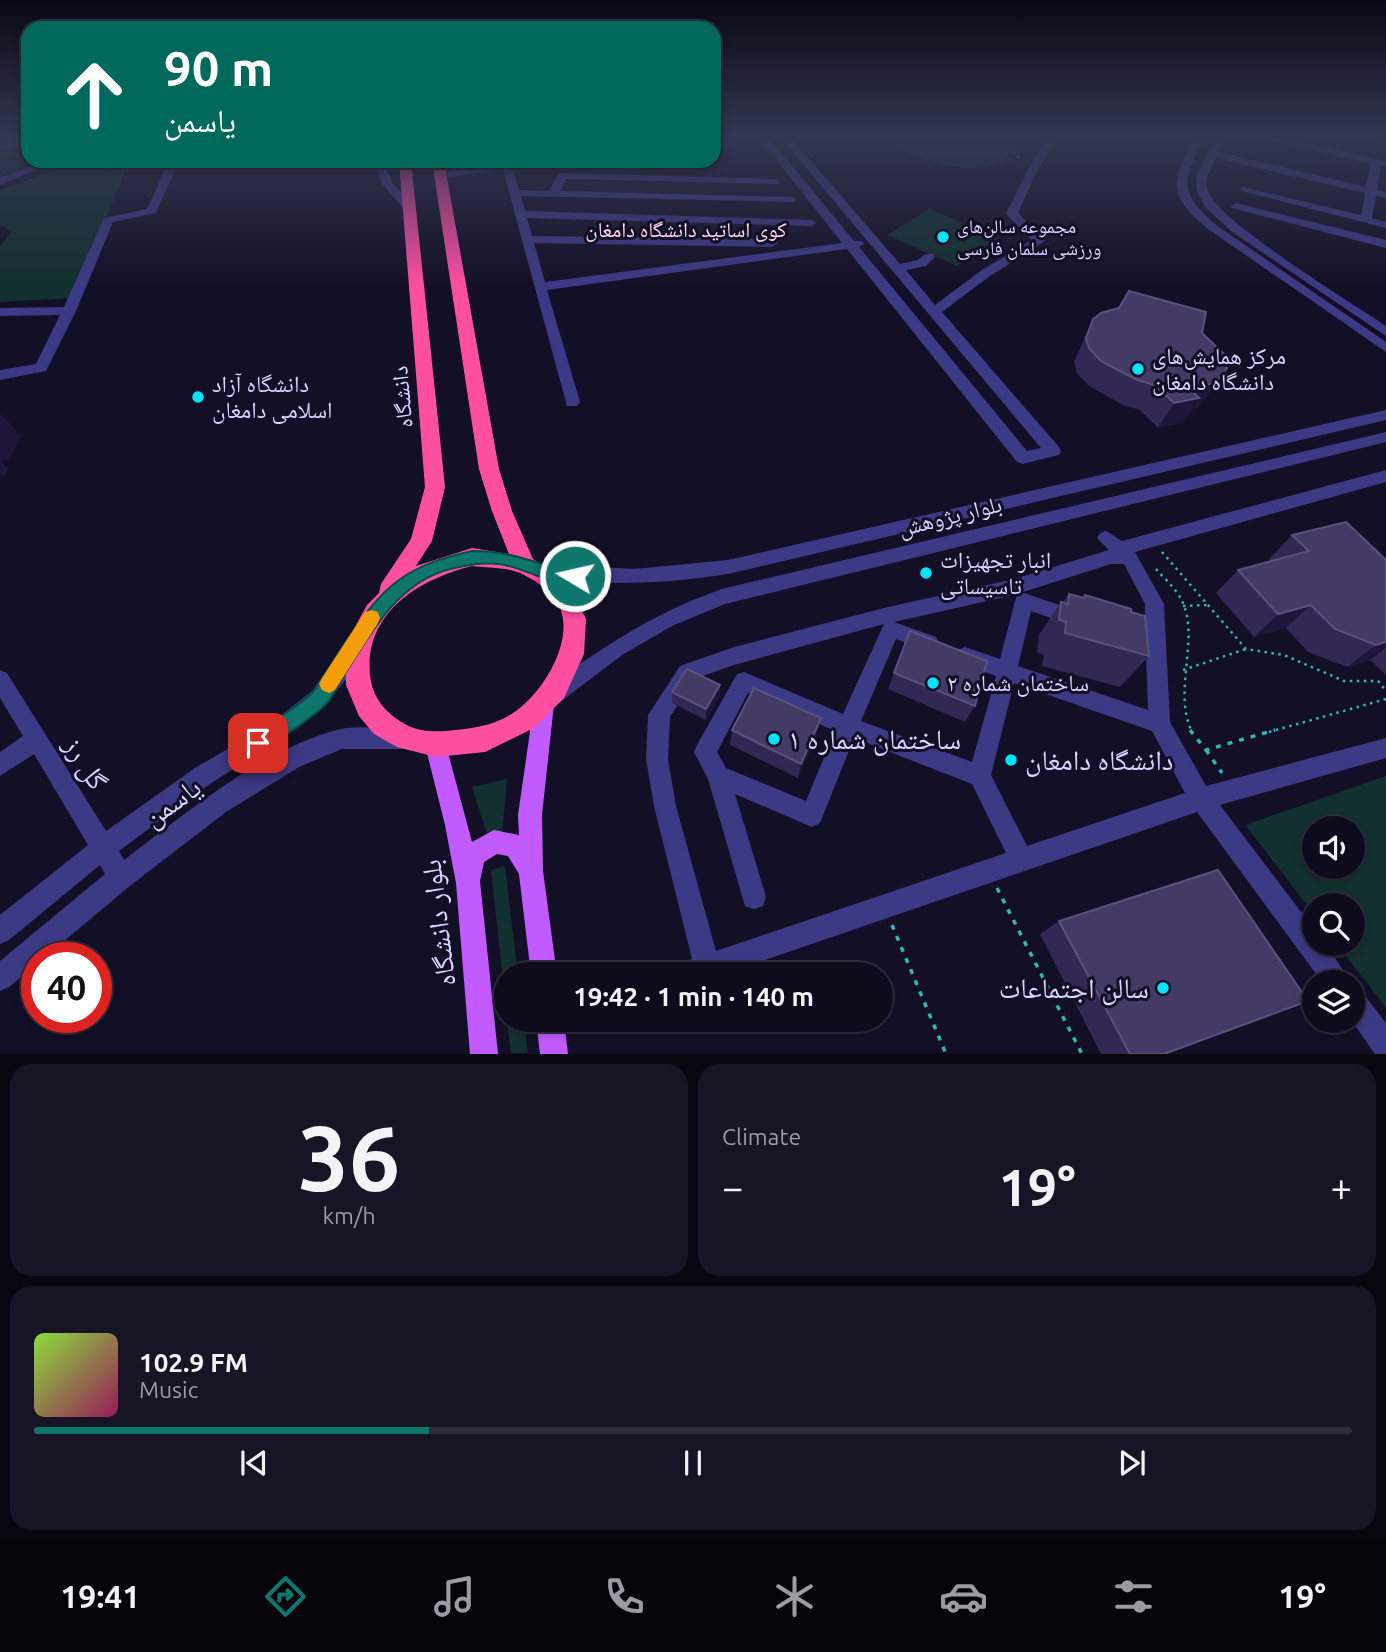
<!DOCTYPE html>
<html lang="en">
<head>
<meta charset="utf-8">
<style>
	:root { --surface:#0e0b1c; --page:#171425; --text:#f1f3f6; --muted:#9b9ba3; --line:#2e2b3b; --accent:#0f766e }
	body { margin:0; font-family:Ubuntu,"Noto Naskh Arabic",sans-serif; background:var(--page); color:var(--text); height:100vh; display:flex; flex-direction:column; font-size:26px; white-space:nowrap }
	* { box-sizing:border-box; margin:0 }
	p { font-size:23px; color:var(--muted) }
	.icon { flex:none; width:38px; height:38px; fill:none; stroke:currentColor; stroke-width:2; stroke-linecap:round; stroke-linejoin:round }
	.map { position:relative; height:1054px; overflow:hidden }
	.sheet { display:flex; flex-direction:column; gap:10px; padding:10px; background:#08060f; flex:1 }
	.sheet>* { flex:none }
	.banner { position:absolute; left:21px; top:21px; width:700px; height:147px; border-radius:21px; box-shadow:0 4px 10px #0003,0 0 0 2px var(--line); background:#00695c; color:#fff; overflow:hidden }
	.tools { position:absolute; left:1302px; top:816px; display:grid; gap:14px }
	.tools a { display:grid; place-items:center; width:63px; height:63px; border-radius:50%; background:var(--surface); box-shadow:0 4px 10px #0003,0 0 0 2px var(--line); font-size:35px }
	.speed { position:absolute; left:21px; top:942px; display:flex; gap:14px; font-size:35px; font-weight:700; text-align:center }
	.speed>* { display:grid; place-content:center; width:91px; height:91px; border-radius:50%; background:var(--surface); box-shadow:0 4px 10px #0003,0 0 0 2px var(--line); line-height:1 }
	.speed .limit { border:10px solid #d22; background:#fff; color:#111 }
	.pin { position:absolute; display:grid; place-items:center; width:60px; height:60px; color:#fff; margin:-30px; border-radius:14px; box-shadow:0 4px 10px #0006 }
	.me { position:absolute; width:77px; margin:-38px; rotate:279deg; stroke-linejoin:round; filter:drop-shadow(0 0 5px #0008) }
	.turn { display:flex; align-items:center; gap:24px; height:147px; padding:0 28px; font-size:32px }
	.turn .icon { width:91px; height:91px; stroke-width:2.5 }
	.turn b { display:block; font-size:49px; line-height:60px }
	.big { font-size:52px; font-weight:700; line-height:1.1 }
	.sheet .tile { flex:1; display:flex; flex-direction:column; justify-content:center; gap:10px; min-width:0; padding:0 24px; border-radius:21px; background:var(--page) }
	.sheet .dial { align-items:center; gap:0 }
	.dial b { font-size:91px; line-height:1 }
	.song { display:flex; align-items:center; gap:21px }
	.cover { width:84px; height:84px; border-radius:10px; background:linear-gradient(135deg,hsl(90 70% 55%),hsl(330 70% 35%)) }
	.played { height:7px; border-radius:4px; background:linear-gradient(90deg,var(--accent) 30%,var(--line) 30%) }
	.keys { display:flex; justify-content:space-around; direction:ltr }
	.heat { display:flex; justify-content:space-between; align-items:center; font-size:38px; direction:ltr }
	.sheet .tiles { flex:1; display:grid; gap:10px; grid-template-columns:1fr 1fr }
	.tile:last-child { grid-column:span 2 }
	.trip { position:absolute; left:494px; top:962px; width:399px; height:70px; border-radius:35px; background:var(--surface); box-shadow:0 4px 10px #0003,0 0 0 2px var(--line); font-weight:700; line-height:70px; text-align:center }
	.dock { display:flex; height:112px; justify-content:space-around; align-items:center; background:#06040b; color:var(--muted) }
	.dock .icon { width:49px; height:49px }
	.dock .selected { color:var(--accent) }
	.dock b { font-size:32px; color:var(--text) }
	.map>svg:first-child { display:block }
	.green { fill:#12302f; fill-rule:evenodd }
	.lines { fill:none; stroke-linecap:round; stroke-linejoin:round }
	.path-far2 { stroke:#2fb8b0; stroke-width:2; stroke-dasharray:2.5 3.5; stroke-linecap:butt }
	.path-far1 { stroke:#2fb8b0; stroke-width:2.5; stroke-dasharray:2.5 4.5; stroke-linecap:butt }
	.path { stroke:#2fb8b0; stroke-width:3.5; stroke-dasharray:5 7; stroke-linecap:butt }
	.minor { fill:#3d3a85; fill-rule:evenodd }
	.major { fill:#c25bff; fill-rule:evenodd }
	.highway { fill:#ff4fa3; fill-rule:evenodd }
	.wall { fill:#312854 }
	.shaded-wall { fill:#1d163a }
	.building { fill:#433a66; stroke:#5a527e; stroke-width:2 }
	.route { fill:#0f766e; stroke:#0a4d48; stroke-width:2 }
	.slow { fill:#f59e0b }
	.poi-dot { fill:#00e5ff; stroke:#130f26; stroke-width:2.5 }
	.labels { text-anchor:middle; stroke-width:6; stroke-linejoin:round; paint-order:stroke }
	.far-poi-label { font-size:19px; fill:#d9d4ff; stroke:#130f26; text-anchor:start }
	.far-neighbourhood-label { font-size:21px; fill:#ffd6f0; stroke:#130f26 }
	.poi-label { font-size:23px; fill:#d9d4ff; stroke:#130f26; text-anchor:start }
	.street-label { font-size:23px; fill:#d9d4ff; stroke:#130f26 }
	.near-poi-label { font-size:28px; fill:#d9d4ff; stroke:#130f26; text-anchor:start }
	.near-street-label { font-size:28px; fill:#d9d4ff; stroke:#130f26 }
</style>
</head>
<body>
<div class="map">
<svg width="1386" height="1054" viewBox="0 0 1386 1054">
	<rect width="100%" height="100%" fill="#130f26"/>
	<g class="green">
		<path d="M887,139H1023C1017,147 1010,158 1000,162C967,176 913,162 887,139Z"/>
		<polygon points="28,143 28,161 36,161 0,176 0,146"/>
		<polygon points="102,161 109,171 124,161 129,161 74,298 0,302 0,246 12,232 0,225 0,190 76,162"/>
		<polygon points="930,209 999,239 957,266 887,235"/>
		<path d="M1386,776V1008L1336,943H1353V905H1314V914L1245,825ZM1314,828H1353V866H1314Z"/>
		<polygon points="507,779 502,834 488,837 472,787"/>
		<polygon points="505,866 518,975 506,975 506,1007 491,870"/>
		<polygon points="507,1020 524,1020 528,1053 511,1053"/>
	</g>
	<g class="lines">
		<polyline class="path-far2" points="1013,152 1022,161"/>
		<g class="path-far1">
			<polyline points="1162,552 1246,649 1284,655 1344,681 1378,681 1386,691"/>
			<path d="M1156,569C1163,577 1172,585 1178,594C1204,632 1171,689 1192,732"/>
			<polyline points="1183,606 1207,605"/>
			<polyline points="1183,670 1246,649"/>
			<polyline points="1269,732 1386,699"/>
		</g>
		<g class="path">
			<polyline points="1190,730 1206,750 1275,730"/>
			<polyline points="1206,750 1222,773"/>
			<polyline points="997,888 1082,1054"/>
			<polyline points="892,925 946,1054"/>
		</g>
		<g class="minor">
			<polygon points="714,139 732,139 714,144"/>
			<polygon points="760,139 770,139 854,241 862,241 864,244 859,247 1027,451 1041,448 782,139 792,139 900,264 918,260 925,254 933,254 935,257 926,266 906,270 935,305 982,270 1032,240 1006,214 1027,171 1047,139 1057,139 1037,171 1018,213 1045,241 990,276 942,312 1059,447 1061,451 1059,455 1023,464 1017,462 847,249 547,290 580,402 577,406 567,406 503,170 440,178 435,175 440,172 528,161 559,161 554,164 513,169 519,190 549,191 558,174 562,173 775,179 780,182 779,184 566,179 560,191 791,197 795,198 795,202 521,196 525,211 811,220 817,223 811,226 527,218 532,236 772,239 778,243 772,247 534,243 545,282 842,243"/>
			<path d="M1194,139H1204C1181,181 1179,193 1216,225L1386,342V352L1208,229C1169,196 1169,183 1194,139Z"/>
			<path d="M1215,139H1225L1218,152L1366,187L1370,164L1268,139H1287L1386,161V167L1381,166L1377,190L1386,192V198L1376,196L1372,218L1386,222V228L1238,190L1243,187L1361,215L1365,193L1216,158C1210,170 1203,180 1209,193C1221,223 1352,303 1386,326V336L1231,231L1205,207L1197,191L1196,177Z"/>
			<polygon points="1369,139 1386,139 1386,145 1370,141"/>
			<polygon points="28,140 28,146 0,149 0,143"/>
			<polygon points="44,161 58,161 0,185 0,178"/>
			<polygon points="169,161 179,161 156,213 113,222 76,311 46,371 0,380 0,370 36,364 60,315 0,316 0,308 64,307 104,218 147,209"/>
			<polygon points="374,161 384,161 392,183 413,206 413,210 405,210 382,184"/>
			<polygon points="1236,203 1386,240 1386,248 1232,208 1230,206"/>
			<path d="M1386,410V420L728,574C665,584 603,586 540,578L534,576L531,571L534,566L540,564L634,569L728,560Z"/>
			<path d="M1386,432V442L725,604L672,626L622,655L559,703L552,705L545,703L542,696L545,689C601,648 655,612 722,589Z"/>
			<path d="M1386,470V482L1135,552L1164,604L1170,722L1206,786L1386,738V758L1220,805L1314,929V943H1325L1351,982H1322L1197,812L721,975H669L673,966L692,959L654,806L646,759L648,715L680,666L734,647L884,608L1014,579L1109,550L1097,538L1100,533L1106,531L1122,541ZM1111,564H1124L1145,604V635L1126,628L1119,630L1116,636L1119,642L1146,652L1148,710L1018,666L1031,611L1076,627L1083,625L1086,619L1083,613L1024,593L1017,595L1015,601L1000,659L965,647L958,650L955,656L958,662L996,676L972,762L861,721L896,639L929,652L936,649L939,643L936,637L894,622L1014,595ZM884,624L843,714L744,672L737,674L697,745L694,752L708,779L745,906L754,909L763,906L766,897L735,794L812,827L820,823L854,738L972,784L1006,853L716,951L676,806L668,759L670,717L694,679L734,665ZM1014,683L1152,731L1185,793L1027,846L991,775ZM748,693L835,731L806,801L726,768L717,752Z"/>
			<path d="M357,634L364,637L367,643C330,721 276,740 210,784C179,805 149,829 119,851L124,860C188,812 262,749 340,729C360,725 385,729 405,729L413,732L416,739L413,746L405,749H342L299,767L226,812L131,885L45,957H37V964L9,987L0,991V961L105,874L100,865L9,940L0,944V915L88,845L34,754L0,776V752L23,736L0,698V670L7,673L106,831L195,768L269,725L312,691L350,637Z"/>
			<polygon points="1353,988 1362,992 1386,1023 1386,1054 1375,1054 1351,1020 1353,1020"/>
		</g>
		<g class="major">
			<polygon points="544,694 551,697 554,704 542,815 543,871 557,975 531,975 519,874 508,856 497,854 484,862 480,881 498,1054 470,1054 456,883 445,825 425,745 428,738 436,735 444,738 472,842 494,830 519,835 518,815 534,704 537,697"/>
			<polygon points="536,1020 564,1020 568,1054 540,1054"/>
		</g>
		<path class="highway" d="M399,161H411L445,487L432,541L416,566L472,548L509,554L492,511L479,469L432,161H444L499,469L512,511L533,559L568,581L586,619L584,654L564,698L534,728L485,752L436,757L397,747L374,734L359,716L346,685L345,661L350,636L367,605L379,593L381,584L411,539L425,487ZM472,566C488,568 510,567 524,575C532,579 544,586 550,593C584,626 547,689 516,711C498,724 477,728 456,730C439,732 420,733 405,724C385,713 372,697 370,675C364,613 419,579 472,566Z"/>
	</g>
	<g class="wall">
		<polygon points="1093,319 1202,333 1227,368 1199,407 1192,409 1183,423 1158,428 1140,410 1123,405 1089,386 1077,373 1074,362"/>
		<polygon points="1292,535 1386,560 1386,675 1370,660 1347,667 1308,652 1286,628 1254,637 1216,593 1238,570 1271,561 1269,559"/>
		<polygon points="1069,594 1083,598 1085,595 1131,612 1149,656 1120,687 1042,666 1044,655 1037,652 1039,635 1061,602 1063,602"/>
		<polygon points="910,631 975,706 965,722 888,689"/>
		<polygon points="672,692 720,696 706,720 672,703"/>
		<polygon points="732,730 817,734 798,778 730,745"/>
		<polygon points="1059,921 1164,1054 1101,1054 1040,934"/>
	</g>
	<g class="shaded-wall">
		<polygon points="1227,368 1199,407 1192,409 1183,423 1158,428 1174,403 1189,388"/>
		<polygon points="0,413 21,436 10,459 1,461 8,468 6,475 0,476"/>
		<polygon points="1311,605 1286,628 1254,637 1278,614"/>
		<polygon points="1386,642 1386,648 1370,660 1347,667 1376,645"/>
		<polygon points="720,685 720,696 706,720 706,709"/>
		<polygon points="821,718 817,734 798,778 801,764"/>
	</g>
	<g class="building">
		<polygon points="1129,291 1206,312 1202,333 1224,354 1227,368 1216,383 1189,388 1199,398 1174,403 1155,385 1137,380 1101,361 1089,348 1086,338 1093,319 1101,313 1119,308"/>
		<polygon points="1346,522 1386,560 1386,642 1376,645 1335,629 1311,605 1278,614 1238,570 1309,551 1292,535"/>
		<polygon points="1069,594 1084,598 1085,595 1131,609 1131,612 1145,616 1149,656 1065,633 1066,622 1059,620 1061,602 1068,604"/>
		<polygon points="910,631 987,661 975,706 894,673"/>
		<polygon points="687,669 720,685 706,709 672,692"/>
		<polygon points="754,688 821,718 801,764 732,730"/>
		<polygon points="1218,870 1308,1001 1164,1054 1130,1054 1059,921"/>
	</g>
	<linearGradient id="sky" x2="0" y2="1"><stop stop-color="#0a0815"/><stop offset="0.48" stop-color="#333752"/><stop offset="1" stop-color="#333752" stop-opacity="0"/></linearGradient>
	<rect width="1386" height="287" fill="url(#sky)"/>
	<path class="route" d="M472,551C498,551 517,556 542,564C555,568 568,567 581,571L583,576L581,581C554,590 524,566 498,564C482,562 465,565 450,569C396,583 371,634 343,677C338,685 333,697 326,704C309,721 285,735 265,749L258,752L251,749L249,743L251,736C271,722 296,709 313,692C323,680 331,664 340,651C379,591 399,567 472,551Z"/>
	<polygon class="slow" points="372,610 378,612 380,618 378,623 335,690 329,693 322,690 319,684 322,678 365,612"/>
	<g class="poi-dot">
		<circle cx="943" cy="237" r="7"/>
		<circle cx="1138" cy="369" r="7"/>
		<circle cx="198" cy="397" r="7"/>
		<circle cx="926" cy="573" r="7"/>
		<circle cx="933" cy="683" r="7"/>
		<circle cx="774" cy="739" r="7"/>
		<circle cx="1011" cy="760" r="7"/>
		<circle cx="1163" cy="988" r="7"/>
	</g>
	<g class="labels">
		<g class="far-poi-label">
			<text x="957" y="233">مجموعه سالن‌های<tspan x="957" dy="22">ورزشی سلمان فارسی</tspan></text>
		</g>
		<g class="far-neighbourhood-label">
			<text x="686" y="237">کوی اساتید دانشگاه دامغان</text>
		</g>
		<g class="poi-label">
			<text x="1152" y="364">مرکز همایش‌های<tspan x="1152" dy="26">دانشگاه دامغان</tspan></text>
			<text x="212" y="392">دانشگاه آزاد<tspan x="212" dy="26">اسلامی دامغان</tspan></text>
			<text x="940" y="568">انبار تجهیزات<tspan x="940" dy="26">تاسیساتی</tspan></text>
			<text x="947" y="691">ساختمان شماره ۲</text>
		</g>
		<g class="street-label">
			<text transform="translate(402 397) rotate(-95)" y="8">دانشگاه</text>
			<text transform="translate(950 516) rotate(-14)" y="8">بلوار پژوهش</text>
		</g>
		<g class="near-poi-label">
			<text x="788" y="749">ساختمان شماره ۱</text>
			<text x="1025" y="770">دانشگاه دامغان</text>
			<text x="1149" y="998" text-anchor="end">سالن اجتماعات</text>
		</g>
		<g class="near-street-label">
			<text transform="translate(86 763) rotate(58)" y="10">گل رز</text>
			<text transform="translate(172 802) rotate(-36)" y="10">یاسمن</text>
			<text transform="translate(438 923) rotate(-97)" y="10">بلوار دانشگاه</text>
		</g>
	</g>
</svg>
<div class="tools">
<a><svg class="icon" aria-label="sound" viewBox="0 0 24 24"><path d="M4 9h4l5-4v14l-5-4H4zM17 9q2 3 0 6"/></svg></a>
<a><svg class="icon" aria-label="search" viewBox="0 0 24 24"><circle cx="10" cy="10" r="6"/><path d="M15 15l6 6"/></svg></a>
<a><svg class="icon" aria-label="layers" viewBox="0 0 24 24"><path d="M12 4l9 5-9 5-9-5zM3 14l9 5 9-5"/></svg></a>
</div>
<div class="speed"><div class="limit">40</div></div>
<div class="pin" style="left:258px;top:743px;background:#d93025"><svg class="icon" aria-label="arrive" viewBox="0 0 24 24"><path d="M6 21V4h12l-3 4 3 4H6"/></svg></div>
<svg class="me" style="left:575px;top:576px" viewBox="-20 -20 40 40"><circle r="17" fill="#0f766e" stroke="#fff" stroke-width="3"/><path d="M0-11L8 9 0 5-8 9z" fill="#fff"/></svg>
<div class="trip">19:42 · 1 min · 140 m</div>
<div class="banner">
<div class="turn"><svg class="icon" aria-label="ahead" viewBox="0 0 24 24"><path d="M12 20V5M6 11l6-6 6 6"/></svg><div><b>90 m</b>یاسمن</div></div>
</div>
</div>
<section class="sheet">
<div class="tiles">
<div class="tile dial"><b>36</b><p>km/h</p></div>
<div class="tile"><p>Climate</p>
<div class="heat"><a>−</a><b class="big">19°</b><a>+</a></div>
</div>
<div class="tile">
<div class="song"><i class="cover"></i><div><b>102.9 FM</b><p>Music</p></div></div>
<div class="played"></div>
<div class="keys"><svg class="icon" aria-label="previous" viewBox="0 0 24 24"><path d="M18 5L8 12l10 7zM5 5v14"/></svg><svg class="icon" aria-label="pause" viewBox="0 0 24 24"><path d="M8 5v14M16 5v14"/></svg><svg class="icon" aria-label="next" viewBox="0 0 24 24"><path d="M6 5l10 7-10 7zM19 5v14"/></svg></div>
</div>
</div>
</section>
<nav class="dock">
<b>19:41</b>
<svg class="icon selected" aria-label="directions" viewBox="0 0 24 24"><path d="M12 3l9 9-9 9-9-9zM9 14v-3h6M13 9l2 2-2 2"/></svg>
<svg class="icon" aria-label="music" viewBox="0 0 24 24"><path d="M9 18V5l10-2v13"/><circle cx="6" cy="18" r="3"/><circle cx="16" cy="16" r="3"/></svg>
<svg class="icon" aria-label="phone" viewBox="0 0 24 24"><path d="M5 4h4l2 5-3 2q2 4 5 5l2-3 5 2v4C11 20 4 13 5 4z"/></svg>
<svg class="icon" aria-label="climate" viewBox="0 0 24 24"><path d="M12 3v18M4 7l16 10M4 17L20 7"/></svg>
<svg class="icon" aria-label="car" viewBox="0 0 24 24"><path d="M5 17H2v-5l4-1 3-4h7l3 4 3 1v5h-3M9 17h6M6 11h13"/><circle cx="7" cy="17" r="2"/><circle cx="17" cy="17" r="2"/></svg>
<svg class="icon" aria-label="filters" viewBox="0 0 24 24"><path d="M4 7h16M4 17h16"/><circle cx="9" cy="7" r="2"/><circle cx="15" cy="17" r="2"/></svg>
<b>19°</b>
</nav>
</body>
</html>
